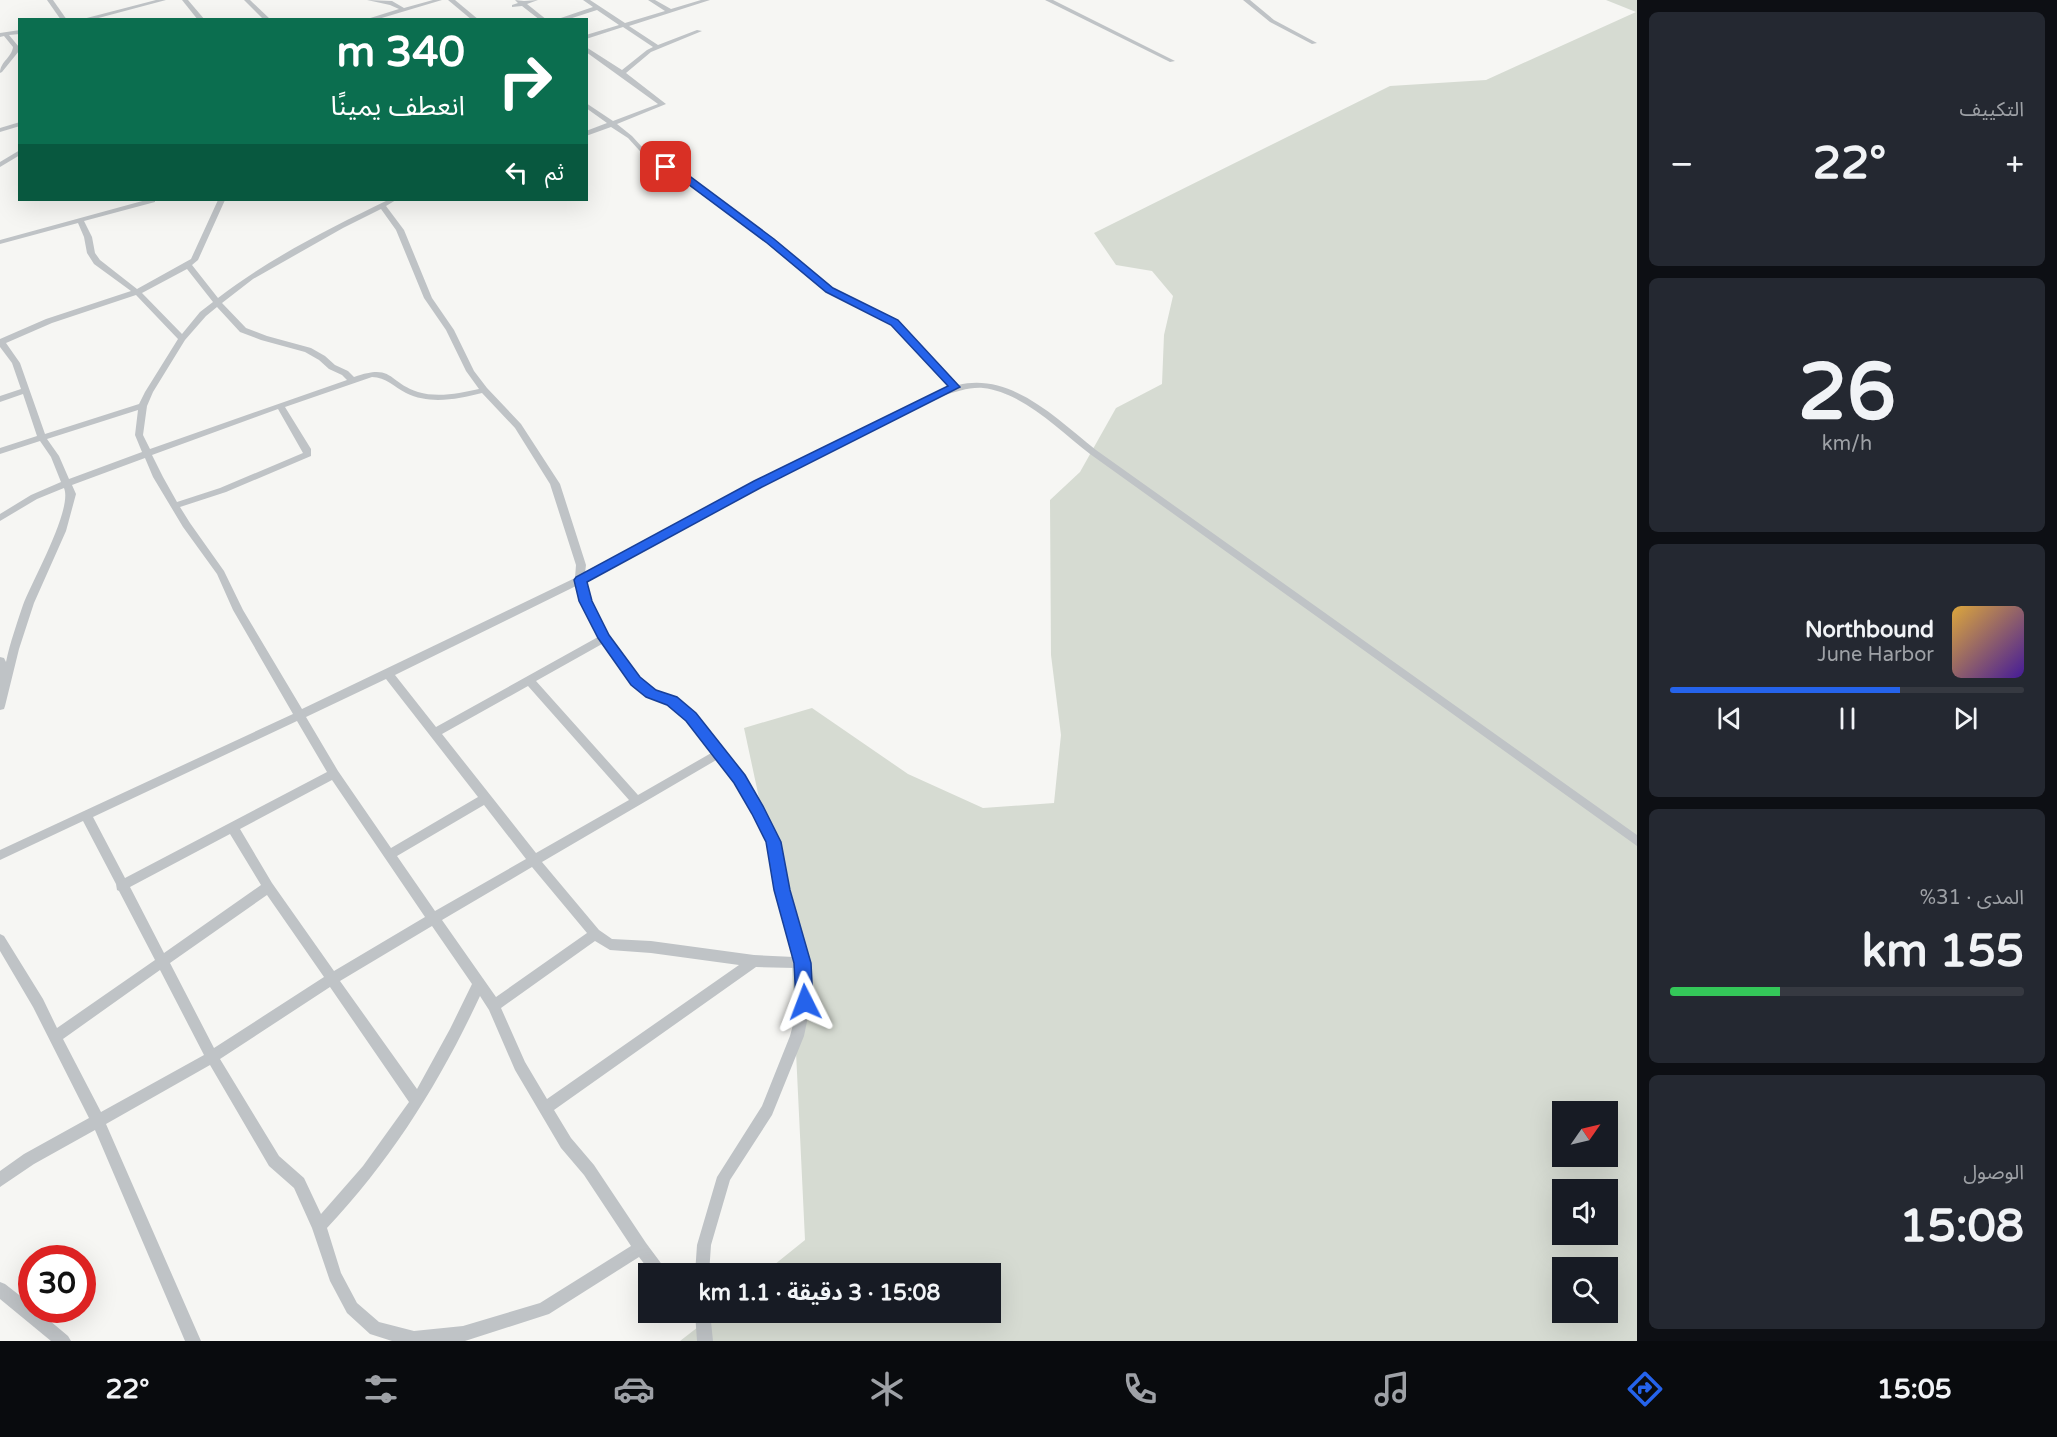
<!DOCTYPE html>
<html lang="ar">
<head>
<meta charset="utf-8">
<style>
	:root { --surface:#171b24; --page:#242831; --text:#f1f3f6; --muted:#9ea1a6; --line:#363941; --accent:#2563eb }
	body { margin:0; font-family:"Varela Round","Noto Sans Arabic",sans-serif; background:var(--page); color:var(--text); direction:rtl; height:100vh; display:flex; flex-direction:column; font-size:22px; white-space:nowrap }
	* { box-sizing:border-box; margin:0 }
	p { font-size:20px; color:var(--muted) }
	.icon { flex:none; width:33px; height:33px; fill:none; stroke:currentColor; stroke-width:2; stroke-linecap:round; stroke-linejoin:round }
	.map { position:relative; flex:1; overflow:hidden; direction:ltr }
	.drawer { display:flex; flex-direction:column; gap:12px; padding:12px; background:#0d0f14; width:420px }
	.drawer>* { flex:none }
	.hud { position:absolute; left:18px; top:18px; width:570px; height:183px; border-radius:0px; box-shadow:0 6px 24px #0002; direction:rtl; background:#0b6e4f; color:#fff; overflow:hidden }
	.needle { width:39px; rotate:56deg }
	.controls { position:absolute; left:1552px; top:1101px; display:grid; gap:12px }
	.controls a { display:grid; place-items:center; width:66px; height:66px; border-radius:0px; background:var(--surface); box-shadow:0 6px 24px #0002; font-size:30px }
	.speed { position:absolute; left:18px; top:1245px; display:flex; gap:12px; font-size:30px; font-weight:700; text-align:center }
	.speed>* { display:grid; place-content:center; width:78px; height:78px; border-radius:50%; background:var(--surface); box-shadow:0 6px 24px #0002; line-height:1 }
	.speed .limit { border:9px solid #d22; background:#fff; color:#111 }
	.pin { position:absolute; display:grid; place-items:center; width:51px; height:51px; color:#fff; margin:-26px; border-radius:12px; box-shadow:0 3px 9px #0006 }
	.me { position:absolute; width:66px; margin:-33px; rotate:357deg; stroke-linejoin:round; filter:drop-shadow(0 0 4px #0008) }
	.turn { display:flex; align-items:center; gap:21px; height:126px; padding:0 24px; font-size:27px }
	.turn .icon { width:78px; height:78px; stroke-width:2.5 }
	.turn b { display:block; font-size:42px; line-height:51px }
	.then { display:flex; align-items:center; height:57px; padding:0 24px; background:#0003; gap:12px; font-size:22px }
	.big { font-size:45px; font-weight:700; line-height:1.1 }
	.drawer .widget { flex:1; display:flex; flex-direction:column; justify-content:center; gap:9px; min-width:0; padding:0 21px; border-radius:9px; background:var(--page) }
	.drawer .dial { align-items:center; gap:0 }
	.dial b { font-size:78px; line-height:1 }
	.song { display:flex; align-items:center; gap:18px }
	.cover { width:72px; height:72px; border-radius:9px; background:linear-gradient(135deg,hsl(40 70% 55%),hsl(260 70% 35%)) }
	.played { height:6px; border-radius:3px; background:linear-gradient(90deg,var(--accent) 65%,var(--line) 65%) }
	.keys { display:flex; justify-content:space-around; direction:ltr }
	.heat { display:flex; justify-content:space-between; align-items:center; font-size:33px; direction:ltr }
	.charge { height:9px; border-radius:4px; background:linear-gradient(90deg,#34c759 31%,var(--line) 0) }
	.trip { position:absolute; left:638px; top:1263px; width:363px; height:60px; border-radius:0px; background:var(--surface); box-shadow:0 6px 24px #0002; font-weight:700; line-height:60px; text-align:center; direction:rtl }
	.tabs { display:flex; height:96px; justify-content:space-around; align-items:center; background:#090b0e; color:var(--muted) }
	.tabs .icon { width:42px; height:42px }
	.tabs .active { color:var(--accent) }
	.tabs b { font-size:27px; color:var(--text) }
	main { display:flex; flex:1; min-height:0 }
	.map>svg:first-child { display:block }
	.green { fill:#d6dbd2; fill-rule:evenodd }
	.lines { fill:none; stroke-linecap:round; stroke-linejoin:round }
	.minor { fill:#bfc3c6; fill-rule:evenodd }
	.route { fill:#2563eb; stroke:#184099; stroke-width:1.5 }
</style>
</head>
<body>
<main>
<section class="drawer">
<div class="widget"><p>التكييف</p>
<div class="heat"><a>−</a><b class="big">22°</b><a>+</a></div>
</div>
<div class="widget dial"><b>26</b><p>km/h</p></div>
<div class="widget">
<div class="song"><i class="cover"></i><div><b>Northbound</b><p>June Harbor</p></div></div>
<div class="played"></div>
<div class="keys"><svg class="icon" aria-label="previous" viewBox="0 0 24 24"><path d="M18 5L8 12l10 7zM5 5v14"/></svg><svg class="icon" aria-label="pause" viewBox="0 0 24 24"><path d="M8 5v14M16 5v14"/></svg><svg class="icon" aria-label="next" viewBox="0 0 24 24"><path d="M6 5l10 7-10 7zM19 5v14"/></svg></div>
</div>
<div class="widget"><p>المدى · 31%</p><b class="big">155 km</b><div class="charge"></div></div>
<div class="widget"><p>الوصول</p><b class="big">15:08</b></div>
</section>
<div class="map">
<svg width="1637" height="1341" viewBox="0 0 1637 1341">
	<rect width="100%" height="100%" fill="#f6f6f3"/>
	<path class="green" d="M1606,0H1637V1341H680L716,1313L990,1312V1274L764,1273L805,1240L791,947L744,728L812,708L908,774L983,808L1054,803L1061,735L1051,655L1050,500L1080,472L1116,408L1162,384L1164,335L1173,296L1152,271L1116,265L1094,233L1390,86L1486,80L1636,12ZM1563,1112H1608V1156H1563ZM1563,1190H1608V1234H1563ZM1563,1268H1608V1312H1563Z"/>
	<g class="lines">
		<g class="minor">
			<polygon points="47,0 53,0 67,20 61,20"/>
			<polygon points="156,0 166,0 91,20 79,20"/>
			<polygon points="182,0 188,0 205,20 198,20"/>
			<polygon points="244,0 250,0 271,20 264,20"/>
			<polygon points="367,0 392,1 404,8 433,0 442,0 375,20 364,20 399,9 390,5"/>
			<polygon points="448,0 455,0 479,20 472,20"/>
			<polygon points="515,0 524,1 538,0 527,4 547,20 540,20 522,6 512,7 512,5 518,3"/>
			<path d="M583,0H590L625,23L665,11L648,0H655L671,9L701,0H710L629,26L658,45L697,30L702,31L651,52L626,73L666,104L617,124L632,136L653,159L683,173L773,239L833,288L897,320L958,385C1012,372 1058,420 1096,450L1637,835V846L1090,454C1060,431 1022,392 983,388C969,387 956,392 942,396L761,486L585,581L590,601L608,636L639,678L655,691L676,698L695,714L743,776L780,841L788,890L808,963L811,1002L804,1036L772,1115L730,1180L711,1245L709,1274H695L697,1245L717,1177L762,1106L790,1036L799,1002L796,968L756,967L554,1110L571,1138L594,1165L646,1243L669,1274H652L639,1257L549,1314L465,1341H392L370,1334L347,1313L330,1281L312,1228L294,1188L269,1166L210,1065L106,1124L201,1341H185L95,1130L34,1164L0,1187V1171L24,1154L89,1118L33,1007L0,951V934L4,936L43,999L57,1028L155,960L119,891L117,890L116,884L83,821L0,860V850L293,714L233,610L217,574L183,527L153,477L145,458L72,485L76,494L66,531L34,603L19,649L5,706L4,709L0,710V657L4,658L6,662C10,643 17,623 23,605C32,581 73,509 64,488L37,499L0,521V514L31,495L61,482L51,457L40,441L0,454V448L37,436L23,394L0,402V396L21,389L12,363L0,347V339L46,319L131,291L94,264L87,253L84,237L78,223L0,244V240L146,200H155V202L84,221L92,237L95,253L100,260L137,289L191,259L218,200H225L198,260L192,265L218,298C270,258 330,228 388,200H396L386,206L404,230L432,298L454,330L474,371L487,388L521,424L560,484L586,565L585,573L755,482L936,392L951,387L891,324L827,292L767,243L679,175L649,161L628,138L611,127L586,136V131L607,123L586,108V103L613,121L658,104L586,52V47L622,70L647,50L653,47L623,27L586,39V35L619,25L597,10L566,20H555L593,7ZM381,209L396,230L424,298L446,330L466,371L479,389C460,393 438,398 418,392C387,382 394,363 354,377L348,371L335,365L325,356L311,348L267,336L246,328L222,303L253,279L343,228ZM187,269L213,302L200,312L182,334L142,293ZM136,295L178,339L145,392L139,404L45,434L20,363L6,343L52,323ZM217,307L240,332L261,340L305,352L319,360L329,369L342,375L347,380L150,449L143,435L147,406L153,392L185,340L206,316ZM372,377C386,377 394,387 406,393C430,405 458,399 482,393L515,428L550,484L576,565L575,578L302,709L243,610L224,571L190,523L180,507L226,492L311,456V449L285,407ZM278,409L303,453L220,488L177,502L163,477L152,455ZM138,410L135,435L142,452L69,479L59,456L47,439ZM576,586L580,601L598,637L436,727L395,675ZM602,644L631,684L647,697L668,704L687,720L713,752L638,795L536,681ZM386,679L478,797L391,848L338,771L306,717ZM528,686L629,800L536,853L442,734ZM297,721L327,772L125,878L93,817ZM718,759L735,782L768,842L776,890L794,957L754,955L651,941L612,939L599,930L542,862ZM332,780L425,917L334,971L272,883L240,829ZM484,805L526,859L435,911L397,856ZM230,834L261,885L164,953L130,887ZM532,867L587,933L496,997L442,920ZM267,895L324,977L214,1048L170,963ZM432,926L472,984L450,1029L417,1089L340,981ZM595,941L610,950L651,953L739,965L547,1099L525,1062L501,1008ZM160,970L204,1055L101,1112L63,1039ZM330,987L409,1102L363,1166L321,1214L304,1178L279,1156L220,1059ZM480,996L489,1010L515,1070L561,1148L584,1175L631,1246L540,1303L463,1326L414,1331L379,1322L357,1303L341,1273L327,1228C392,1159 440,1082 480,996Z"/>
			<polygon points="1045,0 1053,0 1175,61 1170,62"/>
			<polygon points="1243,0 1250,0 1274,20 1317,43 1312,44 1270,22"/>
			<path d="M20,30V34L9,35L19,47V51L2,72L0,73C0,62 12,57 13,47L4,36L0,37V33Z"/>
			<polygon points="20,122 20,126 0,132 0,128"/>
			<polygon points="20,150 20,155 0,167 0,162"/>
			<polygon points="0,1282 5,1284 32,1305 32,1310 37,1310 68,1336 71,1341 51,1341 0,1299"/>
			<polygon points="695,1312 710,1312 713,1341 697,1341"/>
		</g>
	</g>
	<polygon class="route" points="666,164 684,172 774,239 833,288 898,320 960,387 762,487 587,582 592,601 609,635 640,677 656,690 677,697 696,713 745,775 763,806 781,842 790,890 811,963 813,1002 810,1007 805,1010 799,1007 796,1002 794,963 774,890 766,842 752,814 734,783 686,721 667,705 646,697 631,685 598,638 579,601 574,580 576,577 754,481 948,386 891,325 826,292 767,243 677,176 662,169 661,167"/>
</svg>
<div class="controls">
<a><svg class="needle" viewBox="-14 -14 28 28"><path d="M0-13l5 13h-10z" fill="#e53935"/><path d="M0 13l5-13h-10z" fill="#9ea1a6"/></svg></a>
<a><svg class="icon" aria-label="sound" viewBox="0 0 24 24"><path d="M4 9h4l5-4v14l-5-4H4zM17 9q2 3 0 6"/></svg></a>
<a><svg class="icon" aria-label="search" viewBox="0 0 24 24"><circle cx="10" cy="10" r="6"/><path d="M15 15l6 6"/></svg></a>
</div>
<div class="speed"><div class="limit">30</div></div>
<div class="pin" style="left:666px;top:167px;background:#d93025"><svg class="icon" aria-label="arrive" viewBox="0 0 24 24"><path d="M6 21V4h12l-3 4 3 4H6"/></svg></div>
<svg class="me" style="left:805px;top:1002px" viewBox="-20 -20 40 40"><path d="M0-17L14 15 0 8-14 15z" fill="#2563eb" stroke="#fff" stroke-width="4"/></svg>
<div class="trip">15:08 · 3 دقيقة · 1.1 km</div>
<div class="hud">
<div class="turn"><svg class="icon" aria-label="right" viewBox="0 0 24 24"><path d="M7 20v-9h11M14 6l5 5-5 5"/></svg><div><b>340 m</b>انعطف يمينًا</div></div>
<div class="then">ثم<svg class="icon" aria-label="left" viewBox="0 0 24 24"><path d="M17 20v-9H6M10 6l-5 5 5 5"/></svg></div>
</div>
</div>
</main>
<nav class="tabs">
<b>15:05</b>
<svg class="icon active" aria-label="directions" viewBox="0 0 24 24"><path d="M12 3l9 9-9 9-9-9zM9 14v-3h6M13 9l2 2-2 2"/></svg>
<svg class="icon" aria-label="music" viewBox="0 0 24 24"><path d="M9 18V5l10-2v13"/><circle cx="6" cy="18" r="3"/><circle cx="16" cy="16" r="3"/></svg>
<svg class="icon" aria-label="phone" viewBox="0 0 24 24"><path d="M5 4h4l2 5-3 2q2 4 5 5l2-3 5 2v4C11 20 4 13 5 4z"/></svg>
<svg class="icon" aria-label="climate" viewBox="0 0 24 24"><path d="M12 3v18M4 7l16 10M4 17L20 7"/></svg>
<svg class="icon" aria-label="car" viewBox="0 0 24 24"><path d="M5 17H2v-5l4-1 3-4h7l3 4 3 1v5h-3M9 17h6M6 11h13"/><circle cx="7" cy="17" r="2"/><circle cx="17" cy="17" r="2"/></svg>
<svg class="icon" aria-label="filters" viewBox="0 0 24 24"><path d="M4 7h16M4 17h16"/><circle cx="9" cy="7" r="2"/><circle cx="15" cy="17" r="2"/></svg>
<b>22°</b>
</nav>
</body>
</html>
